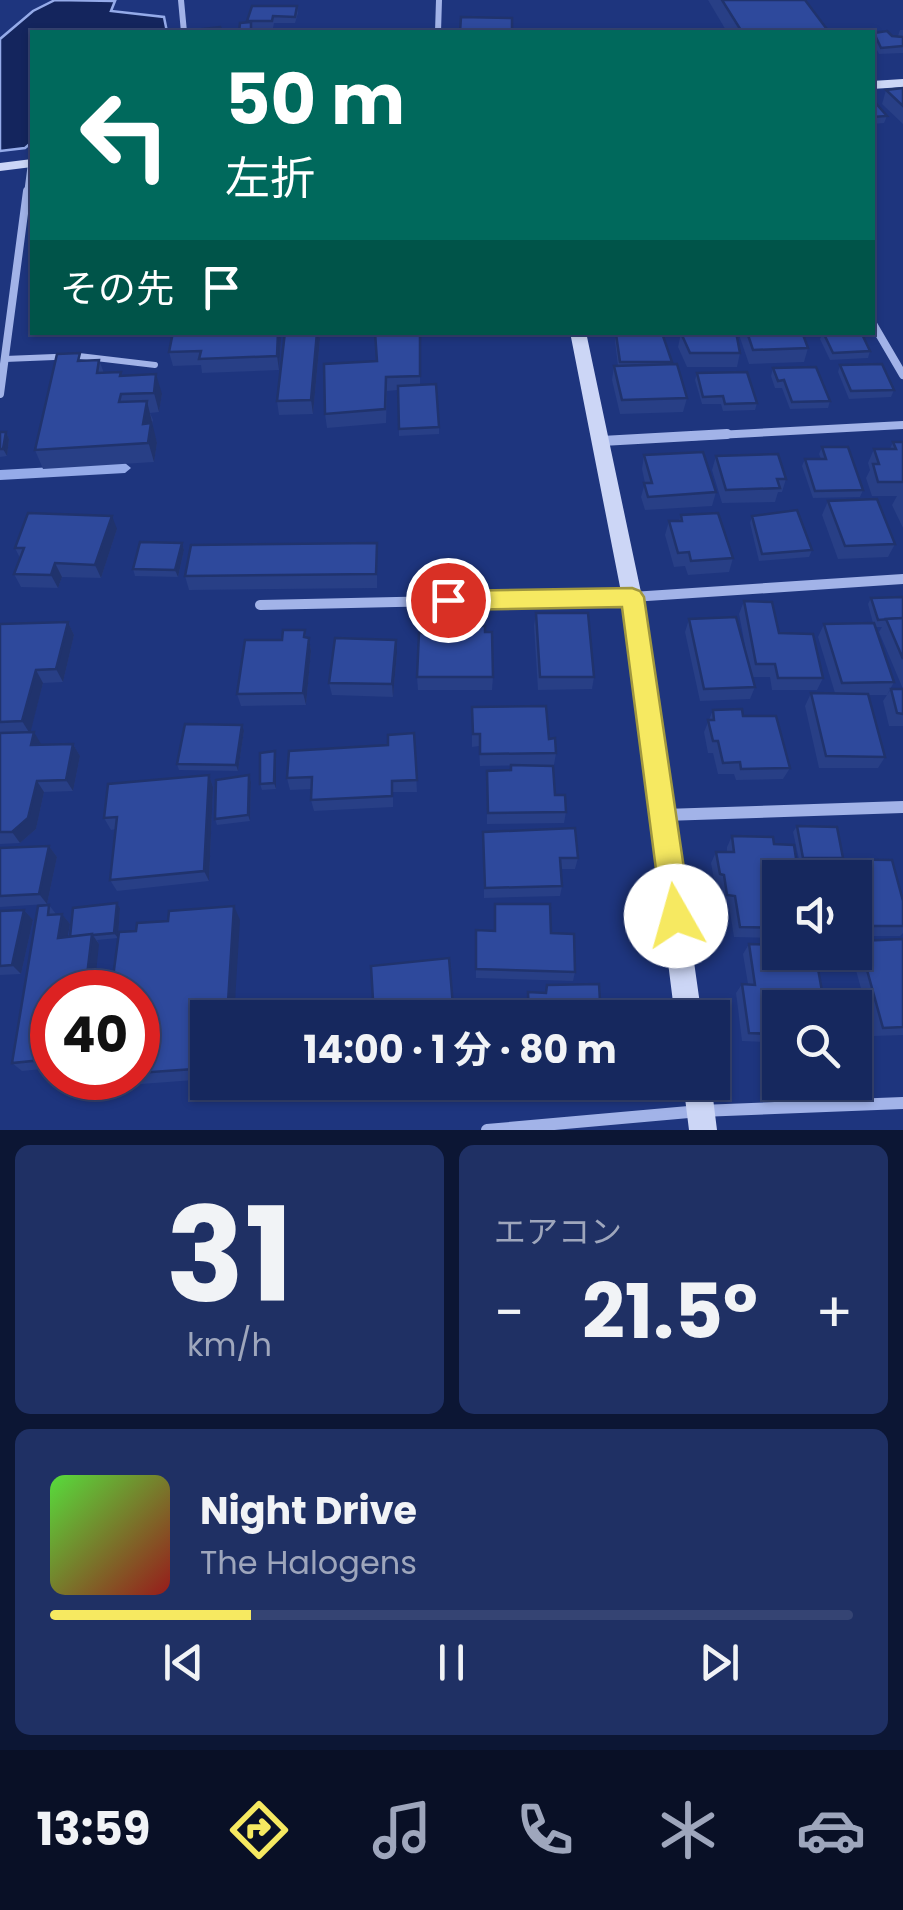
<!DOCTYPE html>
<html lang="ja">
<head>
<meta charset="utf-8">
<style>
	:root { --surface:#16285e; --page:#1f3064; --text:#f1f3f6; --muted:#9ea6bc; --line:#354473; --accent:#f6e961 }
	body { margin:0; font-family:Poppins,"Noto Sans JP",sans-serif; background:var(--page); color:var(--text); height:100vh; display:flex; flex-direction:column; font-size:38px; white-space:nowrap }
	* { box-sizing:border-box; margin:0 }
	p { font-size:32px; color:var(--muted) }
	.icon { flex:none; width:55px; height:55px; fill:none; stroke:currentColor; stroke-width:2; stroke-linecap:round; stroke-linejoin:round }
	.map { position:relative; height:1130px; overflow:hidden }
	.panel { display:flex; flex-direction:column; gap:15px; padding:15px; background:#0c1634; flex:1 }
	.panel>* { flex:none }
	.banner { position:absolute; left:30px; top:30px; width:845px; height:305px; border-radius:0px; box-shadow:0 2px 8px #0004,0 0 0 2px var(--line); background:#00695c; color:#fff; overflow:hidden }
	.tools { position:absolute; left:762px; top:860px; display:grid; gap:20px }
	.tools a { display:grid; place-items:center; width:110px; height:110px; border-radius:0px; background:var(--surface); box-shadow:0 2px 8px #0004,0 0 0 2px var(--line); font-size:50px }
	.speed { position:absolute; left:30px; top:970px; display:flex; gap:20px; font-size:50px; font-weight:700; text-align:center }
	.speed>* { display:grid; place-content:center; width:130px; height:130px; border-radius:50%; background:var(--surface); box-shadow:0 2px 8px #0004,0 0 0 2px var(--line); line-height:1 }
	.speed .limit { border:15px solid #d22; background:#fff; color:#111 }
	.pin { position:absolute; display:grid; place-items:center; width:85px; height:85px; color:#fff; margin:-42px; border:5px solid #fff; border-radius:50%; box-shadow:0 2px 10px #0007 }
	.me { position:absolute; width:110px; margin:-55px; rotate:353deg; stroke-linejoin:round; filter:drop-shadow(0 0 8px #0008) }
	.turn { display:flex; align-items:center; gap:35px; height:210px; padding:0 30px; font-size:45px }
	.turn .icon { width:130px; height:130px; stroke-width:2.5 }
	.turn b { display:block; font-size:70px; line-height:85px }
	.then { display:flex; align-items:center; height:95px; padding:0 30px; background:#0003; gap:20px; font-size:38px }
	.big { font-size:75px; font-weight:700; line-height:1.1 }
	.panel .card { flex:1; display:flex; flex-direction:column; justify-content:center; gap:15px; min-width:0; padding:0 35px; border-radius:15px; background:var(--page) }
	.panel .dial { align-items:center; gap:0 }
	.dial b { font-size:130px; line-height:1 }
	.song { display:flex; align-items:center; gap:30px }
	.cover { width:120px; height:120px; border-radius:15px; background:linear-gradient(135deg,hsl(110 70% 55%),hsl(0 70% 35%)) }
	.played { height:10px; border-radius:5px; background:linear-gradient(90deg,var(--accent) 25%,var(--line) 25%) }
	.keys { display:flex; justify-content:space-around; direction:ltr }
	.heat { display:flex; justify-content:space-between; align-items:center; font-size:55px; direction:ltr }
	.panel .tiles { flex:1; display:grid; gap:15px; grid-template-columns:1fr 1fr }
	.card:last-child { grid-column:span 2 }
	.trip { position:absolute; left:190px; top:1000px; width:540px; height:100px; border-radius:0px; background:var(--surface); box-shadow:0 2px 8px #0004,0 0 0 2px var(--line); font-weight:700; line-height:100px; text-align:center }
	.dock { display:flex; height:160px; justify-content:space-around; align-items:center; background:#091026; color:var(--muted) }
	.dock .icon { width:70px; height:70px }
	.dock .current { color:var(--accent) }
	.dock b { font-size:45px; color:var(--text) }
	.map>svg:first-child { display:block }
	.water { fill:#14255d; stroke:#95abe9; stroke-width:2.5 }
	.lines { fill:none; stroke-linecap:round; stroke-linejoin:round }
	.stream { fill:#95abe9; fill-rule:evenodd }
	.lane { stroke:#a2b3e8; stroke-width:6 }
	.street-far3 { stroke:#a2b3e8; stroke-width:6 }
	.street-far2 { stroke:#a2b3e8; stroke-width:8 }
	.street-far1 { stroke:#a2b3e8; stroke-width:10 }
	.street { stroke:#a2b3e8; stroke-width:12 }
	.secondary { fill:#ccd6f6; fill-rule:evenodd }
	.wall { fill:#283f86 }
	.shaded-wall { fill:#20336d }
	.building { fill:#2e499c; stroke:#20336d; stroke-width:2.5 }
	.route { fill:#f6e961; stroke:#a0973f; stroke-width:2.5 }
</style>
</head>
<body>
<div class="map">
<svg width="903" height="1130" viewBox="0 0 903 1130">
	<rect width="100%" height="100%" fill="#1e357e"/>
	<polygon class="water" points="55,0 115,1 111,11 164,17 167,32 32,32 32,142 25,148 0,151 0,39 33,11"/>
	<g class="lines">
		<polygon class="stream" points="125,463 131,468 125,473 0,480 0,470"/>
		<polyline class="lane" points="5,359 79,356 155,365"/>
		<g class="street-far3">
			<polyline points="181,0 184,32"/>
			<polyline points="438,32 439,0"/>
			<polyline points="27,194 31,163"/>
		</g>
		<g class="street-far2">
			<polyline points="872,322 903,375"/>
			<polyline points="0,394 27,191"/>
			<polyline points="680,437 903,425"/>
		</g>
		<g class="street-far1">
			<polyline points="602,441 727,434"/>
			<polyline points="260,605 632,597 903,579"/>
		</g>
		<g class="street">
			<polyline points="664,815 903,807"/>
			<polyline points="487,1130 700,1111 903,1103"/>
		</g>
		<g class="secondary">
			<polygon points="903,79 903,87 872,89 872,81"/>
			<polygon points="32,159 32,167 0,171 0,163"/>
			<polygon points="570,332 586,332 642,597 702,1018 675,1018 622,597"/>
			<polygon points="683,1082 711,1082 717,1130 689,1130"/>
		</g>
	</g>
	<g class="wall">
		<polygon points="708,0 805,0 829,32 727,32"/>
		<polygon points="297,6 298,13 295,23 274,23 273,28 252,28 252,32 248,22"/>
		<polygon points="900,30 903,30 903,53 879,54 872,41 874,33 898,36"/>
		<polygon points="903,88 903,124 882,104 886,90"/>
		<polygon points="872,99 887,116 884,123 872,124"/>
		<polygon points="285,332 319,332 320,339 313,414 279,415 277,401"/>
		<polygon points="420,332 420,385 439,427 439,434 399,436 398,390 387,391 386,423 327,428 325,414 377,361"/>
		<polygon points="632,332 662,333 671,364 687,398 683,412 620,414 612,380 614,366 618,366 615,341 616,334 631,334"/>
		<polygon points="738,332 815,332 802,333 808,348 804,362 749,364"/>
		<polygon points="823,332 870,351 868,358 830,360 820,339"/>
		<polygon points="681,333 740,353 737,367 687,367 678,347"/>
		<polygon points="281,340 279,370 202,373 201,365 173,366 169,352"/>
		<polygon points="99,360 104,373 121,372 122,376 162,394 159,412 150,413 153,420 152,426 157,443 154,462 43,469 35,450 83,361"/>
		<polygon points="840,365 894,390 891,397 849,399 838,372"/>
		<polygon points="773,368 830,401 828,408 790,409 782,388 775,388 771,376"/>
		<polygon points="697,373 757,403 755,410 723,411 721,404 702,404 695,380"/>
		<polygon points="0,432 6,432 9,439 7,456 0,457"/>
		<polygon points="893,442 903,442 903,528 892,505 897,496 872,496 866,478 870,470 868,463 874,449 890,449"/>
		<polygon points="822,447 863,490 860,497 813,498 802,466 805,459 821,459 819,454"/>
		<polygon points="644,455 716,492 712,506 645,510 641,497 645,483 642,469"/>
		<polygon points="716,456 786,479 782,492 778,492 775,502 722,503 712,470"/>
		<polygon points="828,501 895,544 888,557 838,559 822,515"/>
		<polygon points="681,515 733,558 729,572 688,575 685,566 674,567 665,535 669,521 679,521"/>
		<polygon points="752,516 812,550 809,557 759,561 750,523"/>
		<polygon points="117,529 101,578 62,577 58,588 21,587 14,574 20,558 15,548"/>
		<polygon points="182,543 184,550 178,577 135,576 133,569"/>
		<polygon points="377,543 377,588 189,590 185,576"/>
		<polygon points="903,597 903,726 889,726 883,701 891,689 903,689 879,632 882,627 875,627 894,682 887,695 869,695 885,757 878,768 819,768 805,706 811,693 835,693 818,637 824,624 873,623 868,604 871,598"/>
		<polygon points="744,601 823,678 817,690 772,690 770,677 752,677 755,687 750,699 700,701 685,632 689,619 749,666 739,614"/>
		<polygon points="536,613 594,677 592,689 538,690 534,626"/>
		<polygon points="68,622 74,635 63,682 43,683 30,732 41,745 73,744 80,756 73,791 44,792 36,829 20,843 0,844 0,624"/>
		<polygon points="305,630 306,638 309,638 311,651 306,705 241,706 237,694 282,640"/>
		<polygon points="397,653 393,697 332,695 329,683"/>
		<polygon points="417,677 493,677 492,690 418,690"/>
		<polygon points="472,707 549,739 556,753 554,765 480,766 479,746 472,747"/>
		<polygon points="713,710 743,716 790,768 783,779 736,780 734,774 718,774 713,753 708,753 704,732"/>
		<polygon points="244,731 238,771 179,770 177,764"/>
		<polygon points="414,733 417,792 393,792 393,807 314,811 311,800 312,789 290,790 287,778 388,745"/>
		<polygon points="275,751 276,758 276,789 262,790 260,784"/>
		<polygon points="510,770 555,795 566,812 564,823 487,824 487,771"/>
		<polygon points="209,775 213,787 209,881 117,891 110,880 116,829 111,830 104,818"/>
		<polygon points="249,775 251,782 250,821 217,825 215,819"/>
		<polygon points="797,826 903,901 903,933 900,936 855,936 855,878 805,878 803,870 807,864 800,864 793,832"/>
		<polygon points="483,832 578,858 575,869 561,869 562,886 560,896 484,898"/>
		<polygon points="732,836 780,878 780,938 734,937 729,906 721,905 719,885 715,885 711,863 716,852 727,852 727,847"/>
		<polygon points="49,846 57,857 47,904 0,907 0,848"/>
		<polygon points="117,903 120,908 118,938 97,940 99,944 52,992 52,1068 22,1071 12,1063 49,905 56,914 62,914 70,924 68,937"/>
		<polygon points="495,904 575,972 573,981 476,978 476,930 494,931"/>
		<polygon points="24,910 33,920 21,974 0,975 0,911"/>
		<polygon points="240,920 208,1018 208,1079 128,1085 121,1078 138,1078 136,931"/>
		<polygon points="903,939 903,1035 874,1036 851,952 855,952 855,945 859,941"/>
		<polygon points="749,944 780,1008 780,1052 768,1051 767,1042 742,1041 736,993 742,984 748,984 743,954"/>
		<polygon points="369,1082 459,1082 459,1084 371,1094"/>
	</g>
	<g class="shaded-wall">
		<polygon points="278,332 280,332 281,340 279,370 277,356"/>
		<polygon points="317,332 319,332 320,339 313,414 311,400"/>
		<polygon points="156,374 162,394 159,412 154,393"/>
		<polygon points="147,401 157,443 154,462 143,424"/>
		<polygon points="6,432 9,439 7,456 3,449"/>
		<polygon points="112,516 117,529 101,578 95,565"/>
		<polygon points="182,543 184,550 178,577 175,570"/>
		<polygon points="55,563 62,577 58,588 51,575"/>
		<polygon points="68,622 74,635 63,682 56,669"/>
		<polygon points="309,638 311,651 306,705 303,693"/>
		<polygon points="396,640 397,653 393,697 392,684"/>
		<polygon points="36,670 43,683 30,734 22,721"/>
		<polygon points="242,725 244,731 238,771 236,765"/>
		<polygon points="34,732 41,744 39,757 31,745"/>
		<polygon points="73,744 80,756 73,791 66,780"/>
		<polygon points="275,751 276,758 276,789 274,783"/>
		<polygon points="209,775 213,787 209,881 204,871"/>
		<polygon points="249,775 251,782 250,821 248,815"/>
		<polygon points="37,781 44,792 36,829 20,843 12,832"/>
		<polygon points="49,846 57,857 47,904 39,894"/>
		<polygon points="117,903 120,908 118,938 114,933"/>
		<polygon points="234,906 240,920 234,1018 227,1018"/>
		<polygon points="24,910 33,920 21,974 12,965"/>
		<polygon points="62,914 70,924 66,947 58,938"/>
		<polygon points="92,934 99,944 94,992 85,992"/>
	</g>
	<g class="building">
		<polygon points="722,0 805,0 829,32 742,32"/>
		<polygon points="252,6 297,6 295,17 273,16 272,21 247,21"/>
		<polygon points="461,17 512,18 512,32 460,32"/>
		<polygon points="251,22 251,32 239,32 240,23"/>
		<polygon points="220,27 222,32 195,32 194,30"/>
		<polygon points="391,30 427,31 427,32 390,32"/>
		<polygon points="887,31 892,36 903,37 903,46 881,48 874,33"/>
		<polygon points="903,88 903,106 886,90"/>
		<polygon points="872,99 887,116 872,117"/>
		<polygon points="173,332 278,332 277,356 199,359 201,351 169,352"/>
		<polygon points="285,332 317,332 311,400 277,401"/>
		<polygon points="375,332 420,332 420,376 386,377 385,409 325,414 324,364 377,361"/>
		<polygon points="633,332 662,333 672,362 620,362 616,334 633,334"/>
		<polygon points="736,332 740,353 690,353 681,333"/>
		<polygon points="747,332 802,332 808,348 753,350"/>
		<polygon points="823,332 861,332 870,351 833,353"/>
		<polygon points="80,353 78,361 99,360 97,373 121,372 120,376 156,374 154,393 121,394 119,402 147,401 143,424 151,423 148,443 35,450 57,354"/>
		<polygon points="677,364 687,398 622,400 614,366"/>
		<polygon points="882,364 894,390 851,391 840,365"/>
		<polygon points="816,367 830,401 792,402 784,380 778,381 773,368"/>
		<polygon points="747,372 757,403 725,404 723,396 703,397 697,373"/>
		<polygon points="436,384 439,427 399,429 398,386"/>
		<polygon points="0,432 6,432 3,449 0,449"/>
		<polygon points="893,442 903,442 903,482 878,482 873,464 879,464 874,449 896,449"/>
		<polygon points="822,447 848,447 863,490 815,491 805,459 826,459"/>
		<polygon points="703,452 716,492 648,497 644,483 652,483 644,455"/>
		<polygon points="778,454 786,479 777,479 780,488 726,490 716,456"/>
		<polygon points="877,499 895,544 845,546 828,501"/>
		<polygon points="797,510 812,550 762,554 752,516"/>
		<polygon points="28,513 112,516 95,565 55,563 51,575 14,574 24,548 15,548"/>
		<polygon points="718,513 733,558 691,561 689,552 678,553 669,521 682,521 681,515"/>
		<polygon points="140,542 182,543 175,570 133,569"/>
		<polygon points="377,543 376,574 185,576 191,545"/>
		<polygon points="903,597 903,618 878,620 871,598"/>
		<polygon points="744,601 772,602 779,633 813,634 823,678 778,678 775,664 756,664"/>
		<polygon points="536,613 588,613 594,677 540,677"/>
		<polygon points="736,617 755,687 704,689 689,619"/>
		<polygon points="903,618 903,659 886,619"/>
		<polygon points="68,622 56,669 36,670 22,721 0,722 0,624"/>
		<polygon points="874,623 894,682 842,683 824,624"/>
		<polygon points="449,626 485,626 485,632 492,632 493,677 417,677 419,633 449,633"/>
		<polygon points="283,630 305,630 304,637 309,638 303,693 237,694 245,640 282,640"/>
		<polygon points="335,638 396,640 392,684 329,683"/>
		<polygon points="891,689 903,689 903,714 897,713"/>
		<polygon points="811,693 868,694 885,757 826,756"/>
		<polygon points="546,706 549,739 555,738 556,753 480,754 480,734 473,734 472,707"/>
		<polygon points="742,709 743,716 776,716 790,768 741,769 740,762 723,763 718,741 713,741 708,720 714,720 713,710"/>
		<polygon points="185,724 242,725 236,765 177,764"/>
		<polygon points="34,732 31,745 73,744 66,780 37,781 28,818 12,832 0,832 0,733"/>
		<polygon points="414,733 417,780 392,781 392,796 311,800 312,777 287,778 289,751 388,745 388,735"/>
		<polygon points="275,751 274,783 260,784 260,753"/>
		<polygon points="511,765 553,766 555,795 565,795 566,812 488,813 487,771 511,770"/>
		<polygon points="209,775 204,871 110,880 117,817 104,818 108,784"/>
		<polygon points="249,775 248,815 215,819 216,780"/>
		<polygon points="797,826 837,827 843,858 803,858"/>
		<polygon points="575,828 578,858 560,858 562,886 485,888 483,832"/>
		<polygon points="732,836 773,837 774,844 794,845 799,878 780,878 780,928 740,927 735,896 727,895 724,875 720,874 716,852 734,852"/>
		<polygon points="49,846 39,894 0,896 0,848"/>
		<polygon points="810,859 892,860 903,901 903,926 855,926 855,878 814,878"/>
		<polygon points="117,903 114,933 70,937 73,908"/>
		<polygon points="495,904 550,904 551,933 574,934 575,972 476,969 476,930 495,931"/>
		<polygon points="49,905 48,915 62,914 58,938 92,934 85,992 52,992 52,1059 12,1063 38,906"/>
		<polygon points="234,906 227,1018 208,1018 208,1068 138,1073 138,992 111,992 119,932 136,931 137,923 168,921 169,911"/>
		<polygon points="24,910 12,965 0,966 0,911"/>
		<polygon points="903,939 903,1027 883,1028 859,941"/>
		<polygon points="749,944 780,945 780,952 815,952 825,1008 780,1008 780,1044 775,1043 773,1034 749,1033 742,984 755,985"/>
		<polygon points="449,958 454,1018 366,1018 365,1001 373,1000 371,966"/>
		<polygon points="599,984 601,1018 529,1018 528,992 546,993 547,985"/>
		<polygon points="369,1082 409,1082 369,1087"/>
	</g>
	<polygon class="route" points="632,588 640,591 644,597 691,916 686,926 676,931 666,926 662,916 622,607 448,610 439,607 436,600 439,594 448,591"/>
</svg>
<div class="tools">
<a><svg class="icon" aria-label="sound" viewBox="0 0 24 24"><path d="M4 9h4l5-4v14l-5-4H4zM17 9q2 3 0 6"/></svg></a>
<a><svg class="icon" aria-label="search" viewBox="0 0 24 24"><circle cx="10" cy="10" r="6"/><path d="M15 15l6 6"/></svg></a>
</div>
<div class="speed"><div class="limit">40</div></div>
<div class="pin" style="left:448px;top:600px;background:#d93025"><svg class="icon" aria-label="arrive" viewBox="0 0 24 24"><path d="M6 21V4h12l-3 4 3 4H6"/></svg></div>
<svg class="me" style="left:676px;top:916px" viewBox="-20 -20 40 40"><circle r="19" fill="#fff"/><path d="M0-13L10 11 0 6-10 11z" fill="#f6e961"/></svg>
<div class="trip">14:00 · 1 分 · 80 m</div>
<div class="banner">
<div class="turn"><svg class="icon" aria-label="left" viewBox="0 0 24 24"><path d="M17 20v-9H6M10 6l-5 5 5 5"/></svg><div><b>50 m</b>左折</div></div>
<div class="then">その先<svg class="icon" aria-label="arrive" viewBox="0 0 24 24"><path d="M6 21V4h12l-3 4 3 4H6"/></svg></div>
</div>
</div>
<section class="panel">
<div class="tiles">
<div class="card dial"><b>31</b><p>km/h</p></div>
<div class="card"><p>エアコン</p>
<div class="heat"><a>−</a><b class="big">21.5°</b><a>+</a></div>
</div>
<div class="card">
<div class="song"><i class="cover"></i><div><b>Night Drive</b><p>The Halogens</p></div></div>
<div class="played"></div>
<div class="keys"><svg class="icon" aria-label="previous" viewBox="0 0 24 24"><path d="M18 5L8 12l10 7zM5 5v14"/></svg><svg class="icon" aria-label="pause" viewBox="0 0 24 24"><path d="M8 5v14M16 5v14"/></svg><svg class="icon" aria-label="next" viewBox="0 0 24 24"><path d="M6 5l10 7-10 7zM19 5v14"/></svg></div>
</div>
</div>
</section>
<nav class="dock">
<b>13:59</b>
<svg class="icon current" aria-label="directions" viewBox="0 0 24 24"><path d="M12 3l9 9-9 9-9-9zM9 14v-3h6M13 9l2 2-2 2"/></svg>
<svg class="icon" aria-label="music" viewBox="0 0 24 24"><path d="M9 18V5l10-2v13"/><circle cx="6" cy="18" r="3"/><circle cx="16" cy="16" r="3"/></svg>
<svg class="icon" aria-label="phone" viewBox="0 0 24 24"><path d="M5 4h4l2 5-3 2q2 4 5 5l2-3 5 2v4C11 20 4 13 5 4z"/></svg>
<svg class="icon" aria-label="climate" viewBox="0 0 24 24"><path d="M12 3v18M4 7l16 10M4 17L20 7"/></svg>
<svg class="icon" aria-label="car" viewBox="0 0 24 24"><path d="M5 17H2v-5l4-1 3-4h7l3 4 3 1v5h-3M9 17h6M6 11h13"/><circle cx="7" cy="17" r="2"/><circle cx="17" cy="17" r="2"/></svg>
</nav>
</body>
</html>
